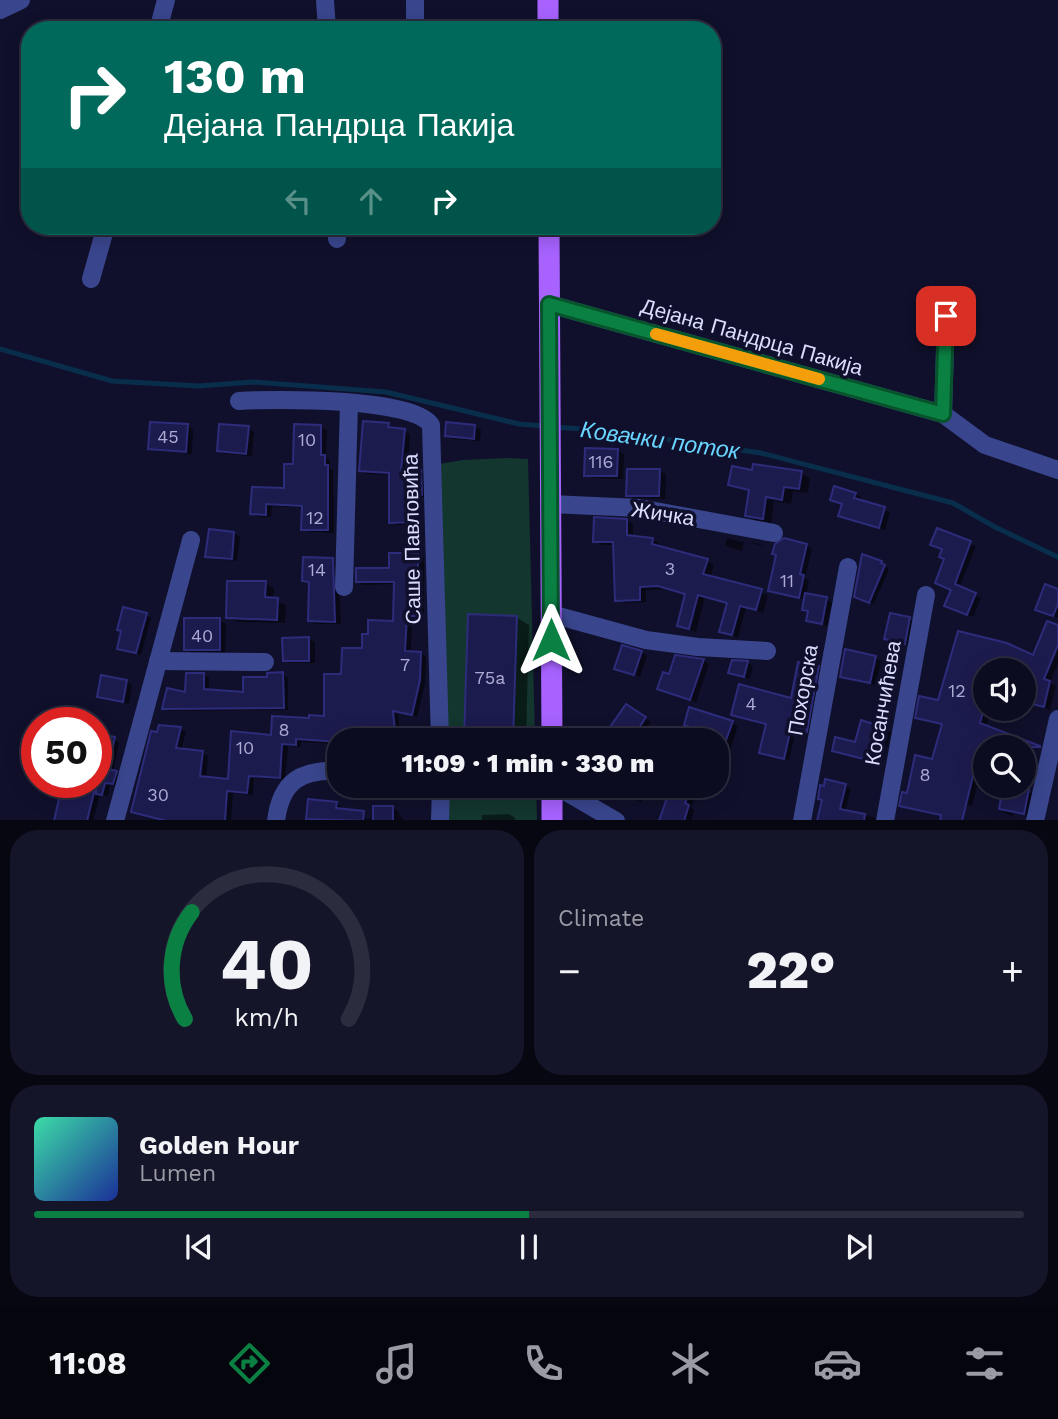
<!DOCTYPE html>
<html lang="en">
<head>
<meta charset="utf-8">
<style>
	:root { --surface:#0c0c21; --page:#15152a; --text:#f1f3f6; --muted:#9a9ba5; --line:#2c2c3f; --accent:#0b8043 }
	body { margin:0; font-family:"Work Sans",sans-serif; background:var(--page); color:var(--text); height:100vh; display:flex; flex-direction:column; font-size:26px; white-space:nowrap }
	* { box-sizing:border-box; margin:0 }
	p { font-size:23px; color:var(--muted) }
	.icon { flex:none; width:38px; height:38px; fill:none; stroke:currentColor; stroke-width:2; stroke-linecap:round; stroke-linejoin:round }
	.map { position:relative; height:820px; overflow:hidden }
	.panel { display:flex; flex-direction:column; gap:10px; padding:10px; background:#070712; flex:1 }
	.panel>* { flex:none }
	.banner { position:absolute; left:21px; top:21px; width:700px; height:214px; border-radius:28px; box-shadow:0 4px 18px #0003,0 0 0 2px var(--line); background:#00695c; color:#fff; overflow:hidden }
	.buttons { position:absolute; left:973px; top:658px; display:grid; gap:14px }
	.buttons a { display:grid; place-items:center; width:63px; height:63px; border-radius:50%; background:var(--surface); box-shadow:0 4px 18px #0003,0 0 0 2px var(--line); font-size:35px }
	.speed { position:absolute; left:21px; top:707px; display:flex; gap:14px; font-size:35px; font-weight:700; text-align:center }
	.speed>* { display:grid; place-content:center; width:91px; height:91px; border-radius:50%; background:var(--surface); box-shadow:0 4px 18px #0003,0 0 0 2px var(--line); line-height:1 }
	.speed .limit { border:10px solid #d22; background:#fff; color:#111 }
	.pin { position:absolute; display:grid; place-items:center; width:60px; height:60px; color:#fff; margin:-30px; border-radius:14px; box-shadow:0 4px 10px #0006 }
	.me { position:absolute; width:77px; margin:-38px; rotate:0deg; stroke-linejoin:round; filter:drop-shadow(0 0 5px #0008) }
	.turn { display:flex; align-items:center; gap:24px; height:147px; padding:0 28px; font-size:32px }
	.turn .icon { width:91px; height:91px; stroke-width:2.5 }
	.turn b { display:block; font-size:49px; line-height:60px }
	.lanes { display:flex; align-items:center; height:66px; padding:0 28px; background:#0003; justify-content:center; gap:35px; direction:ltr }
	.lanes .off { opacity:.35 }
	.big { font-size:52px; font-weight:800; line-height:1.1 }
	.panel .tile { flex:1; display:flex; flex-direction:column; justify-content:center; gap:10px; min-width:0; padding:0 24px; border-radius:28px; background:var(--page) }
	.panel .dial { align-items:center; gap:0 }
	.dial svg { height:182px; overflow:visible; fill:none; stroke:var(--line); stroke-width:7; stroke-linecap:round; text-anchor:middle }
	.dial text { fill:var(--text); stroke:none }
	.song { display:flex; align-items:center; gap:21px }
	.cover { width:84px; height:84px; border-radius:10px; background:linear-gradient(135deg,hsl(160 70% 55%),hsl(230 70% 35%)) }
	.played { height:7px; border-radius:4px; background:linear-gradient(90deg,var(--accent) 50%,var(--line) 50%) }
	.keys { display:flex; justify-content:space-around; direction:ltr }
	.heat { display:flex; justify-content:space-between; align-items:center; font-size:38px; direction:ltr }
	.panel .tiles { flex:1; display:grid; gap:10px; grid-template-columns:1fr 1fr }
	.tile:last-child { grid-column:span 2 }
	.trip { position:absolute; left:327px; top:728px; width:402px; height:70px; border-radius:28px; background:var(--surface); box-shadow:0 4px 18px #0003,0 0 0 2px var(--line); font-weight:800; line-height:70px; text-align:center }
	.dock { display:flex; height:112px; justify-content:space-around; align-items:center; background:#05050d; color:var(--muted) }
	.dock .icon { width:49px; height:49px }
	.dock .active { color:var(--accent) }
	.dock b { font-size:32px; color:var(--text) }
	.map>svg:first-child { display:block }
	.green { fill:#13362e }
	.shadow { fill:#0007 }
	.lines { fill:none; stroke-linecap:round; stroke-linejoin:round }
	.stream { stroke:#082e4c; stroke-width:5 }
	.building { fill:#1c1b4e; stroke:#2d2c7b; stroke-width:2 }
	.minor { stroke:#39468d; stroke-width:18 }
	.major { stroke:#a762ff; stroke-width:21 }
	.route-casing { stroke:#07532c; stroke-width:18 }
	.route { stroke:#0b8043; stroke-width:12 }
	.slow { stroke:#f59e0b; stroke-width:12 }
	.labels { text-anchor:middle; stroke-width:7; stroke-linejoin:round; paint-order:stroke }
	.number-label { font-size:18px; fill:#abacd3 }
	.street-label { font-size:21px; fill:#dbddff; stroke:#10102c }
	.water-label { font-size:23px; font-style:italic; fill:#69d6ff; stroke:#10102c }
</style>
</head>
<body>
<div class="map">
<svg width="1058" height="821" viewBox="0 0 1058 821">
	<rect width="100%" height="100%" fill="#10102c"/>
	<g class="green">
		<polygon points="506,458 528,459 535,740 440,740 433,465 463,460"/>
		<polygon points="441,786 536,786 537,820 440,821"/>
	</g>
	<g class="shadow">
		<polygon points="388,425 410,434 407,473 420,472 426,475 427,497 421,497 421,515 418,515 418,524 396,525 391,522 391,475 366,474 360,471"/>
		<polygon points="187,426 193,429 192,454 156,451 150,448"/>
		<polygon points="321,427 327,430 326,458 330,460 330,468 333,470 334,533 309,532 303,529 304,508 272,506 271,517 258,517 252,513 286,490 295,466"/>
		<polygon points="475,427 481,430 480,441 452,439 446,435"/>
		<polygon points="248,428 254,432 252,456 225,454 219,450"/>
		<polygon points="618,451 624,454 623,479 592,478 586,475"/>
		<polygon points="660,471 666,474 665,499 634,498 628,495"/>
		<polygon points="753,472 801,473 810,478 808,493 793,491 791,504 774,501 771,523 755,520 747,515 750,492 730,485"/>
		<polygon points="855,494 861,497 859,502 890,512 885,530 840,515"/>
		<polygon points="627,521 633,524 633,538 653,540 659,543 659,548 707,561 714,565 710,577 768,595 763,613 746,608 738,638 721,631 728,604 705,597 696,632 679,625 686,595 666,589 646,590 646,602 624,603 617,599 615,545 602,545 595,541"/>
		<polygon points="938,530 976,546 959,588 981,598 973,617 952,608 953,590"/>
		<polygon points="234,533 240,537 237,561 213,559 207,556"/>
		<polygon points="727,538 742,542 743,541 759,544 765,547 744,541 742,551 731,548 725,545"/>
		<polygon points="806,545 812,549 805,578 809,580 806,595 832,602 827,626 808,620 810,612 804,609 806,600 770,590"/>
		<polygon points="418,554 424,558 424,618 412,618 411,653 421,653 426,657 425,684 417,717 398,713 401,740 340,740 340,744 301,742 301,747 288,746 285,780 254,778 253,795 233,793 231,821 164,821 133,811 180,729 186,732 181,750 203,753 208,756 206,779 229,780 272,737 310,720 326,718 343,676 364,650 395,622 396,584 363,585 357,581 391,569"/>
		<polygon points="864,556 881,563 889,569 874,604 861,599"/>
		<polygon points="332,560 338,563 341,624 315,624 310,620 310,584 304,580"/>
		<polygon points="265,583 274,588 273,599 286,605 285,623 237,622 228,617"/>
		<polygon points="1058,591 1058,618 1043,612"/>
		<polygon points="146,615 151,618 141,655 119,648 123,631"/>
		<polygon points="891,615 916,622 911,646 886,638"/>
		<polygon points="469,616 516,617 529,625 526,740 466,740"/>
		<polygon points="220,620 226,624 225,653 192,652 186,649"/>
		<polygon points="1058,627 1058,663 1050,683 1056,686 1050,710 1024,701 1031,674 1006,661 1003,670 985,670 985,709 991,709 986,727 1034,746 1024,772 1024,747 985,747 985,764 983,763 972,806 915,795 933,761 944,725 917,717 940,702 960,633 1034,658"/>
		<polygon points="309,639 315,642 315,663 290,663 284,660"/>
		<polygon points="641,652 647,656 640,677 617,669"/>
		<polygon points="875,658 881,661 876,685 842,676"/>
		<polygon points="703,660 709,664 696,702 659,689 670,676"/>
		<polygon points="733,662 748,663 753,666 750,679 730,672"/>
		<polygon points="818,667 823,670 812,734 796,730 789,760 761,752 767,725 733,714 792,700"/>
		<polygon points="282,674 288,677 288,710 169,711 164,708 187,694 204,675 209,678 209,691 245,694 269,679"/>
		<polygon points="127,681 132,685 129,704 105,700 99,697"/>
		<polygon points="626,706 651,722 639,740 613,740"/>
		<polygon points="732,723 738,726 724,768 718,766 718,740 713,740 715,735 692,727"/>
		<polygon points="885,729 891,733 882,764 834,750 856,744"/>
		<polygon points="114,739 119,742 113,772 122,776 119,786 110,785 108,796 100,794 93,821 56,820 65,782 96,782"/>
		<polygon points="845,785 851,789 845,812 873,817 878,820 819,821"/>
		<polygon points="620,786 647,786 641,802 618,792"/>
		<polygon points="673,786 700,786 691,808 694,810 691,821 660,821"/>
		<polygon points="1005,786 1023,786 1022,790 1034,794 1030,816 1013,813 1012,816 1001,811"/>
		<polygon points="336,803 342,807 342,810 351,821 311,821 307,818"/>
		<polygon points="393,808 399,812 399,815 405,821 358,821 358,818 374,819"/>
		<polygon points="509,814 515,818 515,821 482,821 482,815"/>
	</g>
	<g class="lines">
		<g class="stream">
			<polyline points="0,349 112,381 199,386 253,382 386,392 519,424 544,426"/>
			<polyline points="554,427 609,431 761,453 953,503 995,527 1058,557"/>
		</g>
	</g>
	<g class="building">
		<polygon points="363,421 389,423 388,427 405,429 401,471 421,470 422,495 416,495 416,513 413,513 413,522 389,523 389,473 359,471"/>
		<polygon points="150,422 188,424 186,452 148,449"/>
		<polygon points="446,422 475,425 474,439 445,436"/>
		<polygon points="219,424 249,426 246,454 217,451"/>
		<polygon points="294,424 321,425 321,455 325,455 325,465 328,465 328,530 301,530 302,506 266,504 266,515 250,514 252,487 284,488 284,464 293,464"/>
		<polygon points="585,448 618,449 617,476 584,476"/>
		<polygon points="753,464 802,471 799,489 784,487 782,500 766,497 763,519 745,516 749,490 728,485 732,466 752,470"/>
		<polygon points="627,469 660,469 659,496 626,496"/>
		<polygon points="834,486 856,493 854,498 885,507 879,528 838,516 842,504 830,500"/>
		<polygon points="594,517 627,519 627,535 653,538 652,544 708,559 703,574 762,589 756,610 740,606 732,635 719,632 727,603 698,595 689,629 677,626 685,594 658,586 640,587 640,600 615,601 613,542 593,542"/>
		<polygon points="937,528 971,541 955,584 976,593 967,615 944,606 951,590 935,583 944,559 939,557 942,549 930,545"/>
		<polygon points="209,529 234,532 232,559 205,557"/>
		<polygon points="784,538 807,544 800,574 804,575 799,598 768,591 776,555 772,554 775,544"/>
		<polygon points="389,553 418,553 418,616 407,616 405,651 421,652 420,680 412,715 393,711 396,740 340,742 296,739 296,745 282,744 280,778 249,776 247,793 227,791 225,821 167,821 131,812 151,731 157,732 159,725 181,727 176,748 203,751 200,776 228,779 231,731 271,735 272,716 309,718 309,715 324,716 324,674 341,674 342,648 362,648 362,634 368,634 368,620 393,621 394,582 356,582 356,568 389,568"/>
		<polygon points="862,554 882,561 881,563 885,565 869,603 854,597"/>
		<polygon points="303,557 333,558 335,622 308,621 309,582 302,581"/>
		<polygon points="227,581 266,581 265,597 278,598 277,620 226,618"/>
		<polygon points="1045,584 1058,589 1058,604 1053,616 1035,610"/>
		<polygon points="805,593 827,597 822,624 806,621 808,611 802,610"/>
		<polygon points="123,607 147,613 136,653 117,649 121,631 117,630"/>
		<polygon points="890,613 910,617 905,644 884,639"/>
		<polygon points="468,614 517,616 513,740 464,740"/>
		<rect x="184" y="618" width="36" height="32"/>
		<polygon points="1047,621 1058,625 1058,645 1044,679 1050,681 1044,707 1024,702 1024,670 999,660 996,670 985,670 985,705 980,723 1040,746 1040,747 980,747 962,821 940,821 941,815 899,806 902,792 907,793 915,755 932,759 942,724 915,718 919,696 938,700 958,631 1007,643 1033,655"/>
		<polygon points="309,637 309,661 283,661 282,638"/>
		<polygon points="622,645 642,651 634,675 614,669"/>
		<polygon points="845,649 876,656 870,683 840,677"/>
		<polygon points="675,655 704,659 690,700 657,689 663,672 669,674"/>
		<polygon points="732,660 748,661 744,677 728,673"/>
		<polygon points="798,662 819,666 807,732 791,728 784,759 759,753 766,724 731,715 739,684 791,698"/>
		<polygon points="283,672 284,708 162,709 167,688 185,692 186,673 204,673 204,689 243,692 243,677 267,677 267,673"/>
		<polygon points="101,675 127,680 123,702 97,697"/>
		<polygon points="626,704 646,717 631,740 613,740 618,732 610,727"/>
		<polygon points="689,707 733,721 726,740 711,740 713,734 684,725"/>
		<polygon points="861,720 886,728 876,762 832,751 835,737 855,742"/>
		<polygon points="96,733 115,737 108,769 117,771 113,784 105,783 102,795 96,794 96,784 87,821 54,821 60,794 75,798 78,782 96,782"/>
		<polygon points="825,779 846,784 840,809 865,814 864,821 817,821 822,800 818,799 820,785 824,786"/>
		<polygon points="671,786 693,786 685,803 689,805 684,821 659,821"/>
		<polygon points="1003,786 1029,789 1024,814 999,809"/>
		<polygon points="308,799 337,802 336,808 364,811 363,821 306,819"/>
		<rect x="373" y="806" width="20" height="15"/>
	</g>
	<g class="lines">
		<g class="minor">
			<polyline points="325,0 327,30"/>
			<polyline points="0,10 21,0"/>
			<polyline points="158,30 166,0"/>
			<polyline points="415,30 415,0"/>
			<polyline points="336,226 337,239"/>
			<polyline points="91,279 106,226"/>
			<polyline points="549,304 943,414 985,445 1058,470"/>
			<path d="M239,401C273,399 413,397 431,425L440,740"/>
			<polyline points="943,414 946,316"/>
			<polyline points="550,504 639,508 774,533"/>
			<polyline points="344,587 349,403"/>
			<polyline points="551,614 646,640 698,647 767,651"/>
			<polyline points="158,661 265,662"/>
			<polyline points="556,786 616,821"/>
			<polyline points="115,821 191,540"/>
			<path d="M276,821C281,781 301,769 340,771"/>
			<polyline points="440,821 441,786"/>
			<polyline points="802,821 848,567"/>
			<polyline points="885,821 926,595"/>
			<polyline points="1035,821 1058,719"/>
		</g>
		<g class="major">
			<polyline points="548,0 548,30"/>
			<polyline points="549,226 552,740"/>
			<polyline points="552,786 552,821"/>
		</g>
	</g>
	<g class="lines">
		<g class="route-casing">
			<polyline id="route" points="551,640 549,304 943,414 946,316"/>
		</g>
		<use href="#route" class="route"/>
		<polyline class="slow" points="656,334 819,379"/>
	</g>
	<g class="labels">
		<g class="number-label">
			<text x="168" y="443">45</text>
			<text x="307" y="446">10</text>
			<text x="601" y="468">116</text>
			<text x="315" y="524">12</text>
			<text x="670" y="575">3</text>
			<text x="317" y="576">14</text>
			<text x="787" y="587">11</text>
			<text x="202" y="642">40</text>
			<text x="405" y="671">7</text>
			<text x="490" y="684">75a</text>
			<text x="957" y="697">12</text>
			<text x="751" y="710">4</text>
			<text x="284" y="736">8</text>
			<text x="245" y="754">10</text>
			<text x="925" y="781">8</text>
			<text x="158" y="801">30</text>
		</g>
		<g class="street-label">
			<text transform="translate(752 337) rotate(16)" y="7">Дејана Пандрца Пакија</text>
			<text transform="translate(663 514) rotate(9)" y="7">Жичка</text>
			<text transform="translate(412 539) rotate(-91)" y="7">Саше Павловића</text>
			<text transform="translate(803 690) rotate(-80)" y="7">Похорска</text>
			<text transform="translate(883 703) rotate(-80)" y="7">Косанчићева</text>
		</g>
		<g class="water-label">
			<text transform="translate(660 440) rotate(8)" y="8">Ковачки поток</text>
		</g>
	</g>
</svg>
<div class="buttons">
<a><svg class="icon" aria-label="sound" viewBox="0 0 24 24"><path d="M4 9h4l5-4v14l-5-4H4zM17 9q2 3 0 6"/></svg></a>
<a><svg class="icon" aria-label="search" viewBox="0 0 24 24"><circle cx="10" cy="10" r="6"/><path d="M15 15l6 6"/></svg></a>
</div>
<div class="speed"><div class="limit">50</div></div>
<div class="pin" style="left:946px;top:316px;background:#d93025"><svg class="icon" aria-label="arrive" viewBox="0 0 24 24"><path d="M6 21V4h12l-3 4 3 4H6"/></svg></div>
<svg class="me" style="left:551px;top:640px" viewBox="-20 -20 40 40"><path d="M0-17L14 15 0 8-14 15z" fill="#0b8043" stroke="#fff" stroke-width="4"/></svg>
<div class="trip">11:09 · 1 min · 330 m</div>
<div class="banner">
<div class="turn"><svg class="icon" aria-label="right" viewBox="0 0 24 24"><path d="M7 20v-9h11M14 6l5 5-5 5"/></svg><div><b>130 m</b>Дејана Пандрца Пакија</div></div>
<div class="lanes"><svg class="icon off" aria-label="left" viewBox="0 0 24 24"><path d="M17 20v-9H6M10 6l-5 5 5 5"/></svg><svg class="icon off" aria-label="ahead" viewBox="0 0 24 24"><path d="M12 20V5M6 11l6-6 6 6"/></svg><svg class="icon" aria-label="right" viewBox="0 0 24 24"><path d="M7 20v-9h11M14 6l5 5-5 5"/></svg></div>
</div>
</div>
<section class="panel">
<div class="tiles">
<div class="tile dial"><svg viewBox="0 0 100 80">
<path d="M14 69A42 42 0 1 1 86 69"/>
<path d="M14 69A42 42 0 0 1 17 22" stroke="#0b8043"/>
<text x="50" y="56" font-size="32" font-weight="700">40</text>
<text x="50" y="72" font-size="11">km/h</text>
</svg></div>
<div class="tile"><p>Climate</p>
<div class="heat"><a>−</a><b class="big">22°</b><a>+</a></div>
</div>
<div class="tile">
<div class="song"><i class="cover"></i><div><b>Golden Hour</b><p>Lumen</p></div></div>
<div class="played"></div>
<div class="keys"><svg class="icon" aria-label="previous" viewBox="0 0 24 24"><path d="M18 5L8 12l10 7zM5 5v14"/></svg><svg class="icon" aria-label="pause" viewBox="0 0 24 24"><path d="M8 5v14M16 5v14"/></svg><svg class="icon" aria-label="next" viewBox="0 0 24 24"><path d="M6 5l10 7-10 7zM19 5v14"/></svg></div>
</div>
</div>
</section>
<nav class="dock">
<b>11:08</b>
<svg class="icon active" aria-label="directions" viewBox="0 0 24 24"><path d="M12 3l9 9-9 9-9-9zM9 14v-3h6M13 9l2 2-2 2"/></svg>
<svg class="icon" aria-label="music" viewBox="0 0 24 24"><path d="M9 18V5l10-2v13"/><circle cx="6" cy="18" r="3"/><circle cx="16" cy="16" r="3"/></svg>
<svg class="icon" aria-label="phone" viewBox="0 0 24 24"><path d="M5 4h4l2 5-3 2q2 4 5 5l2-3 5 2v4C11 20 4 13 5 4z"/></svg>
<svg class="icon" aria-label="climate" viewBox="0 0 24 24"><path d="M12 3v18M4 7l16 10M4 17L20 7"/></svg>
<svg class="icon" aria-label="car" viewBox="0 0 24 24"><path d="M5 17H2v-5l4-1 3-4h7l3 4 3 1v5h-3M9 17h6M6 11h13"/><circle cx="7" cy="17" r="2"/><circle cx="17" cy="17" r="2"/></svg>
<svg class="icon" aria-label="filters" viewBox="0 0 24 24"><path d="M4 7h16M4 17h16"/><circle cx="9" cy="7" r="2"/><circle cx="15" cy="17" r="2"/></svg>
</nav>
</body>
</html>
